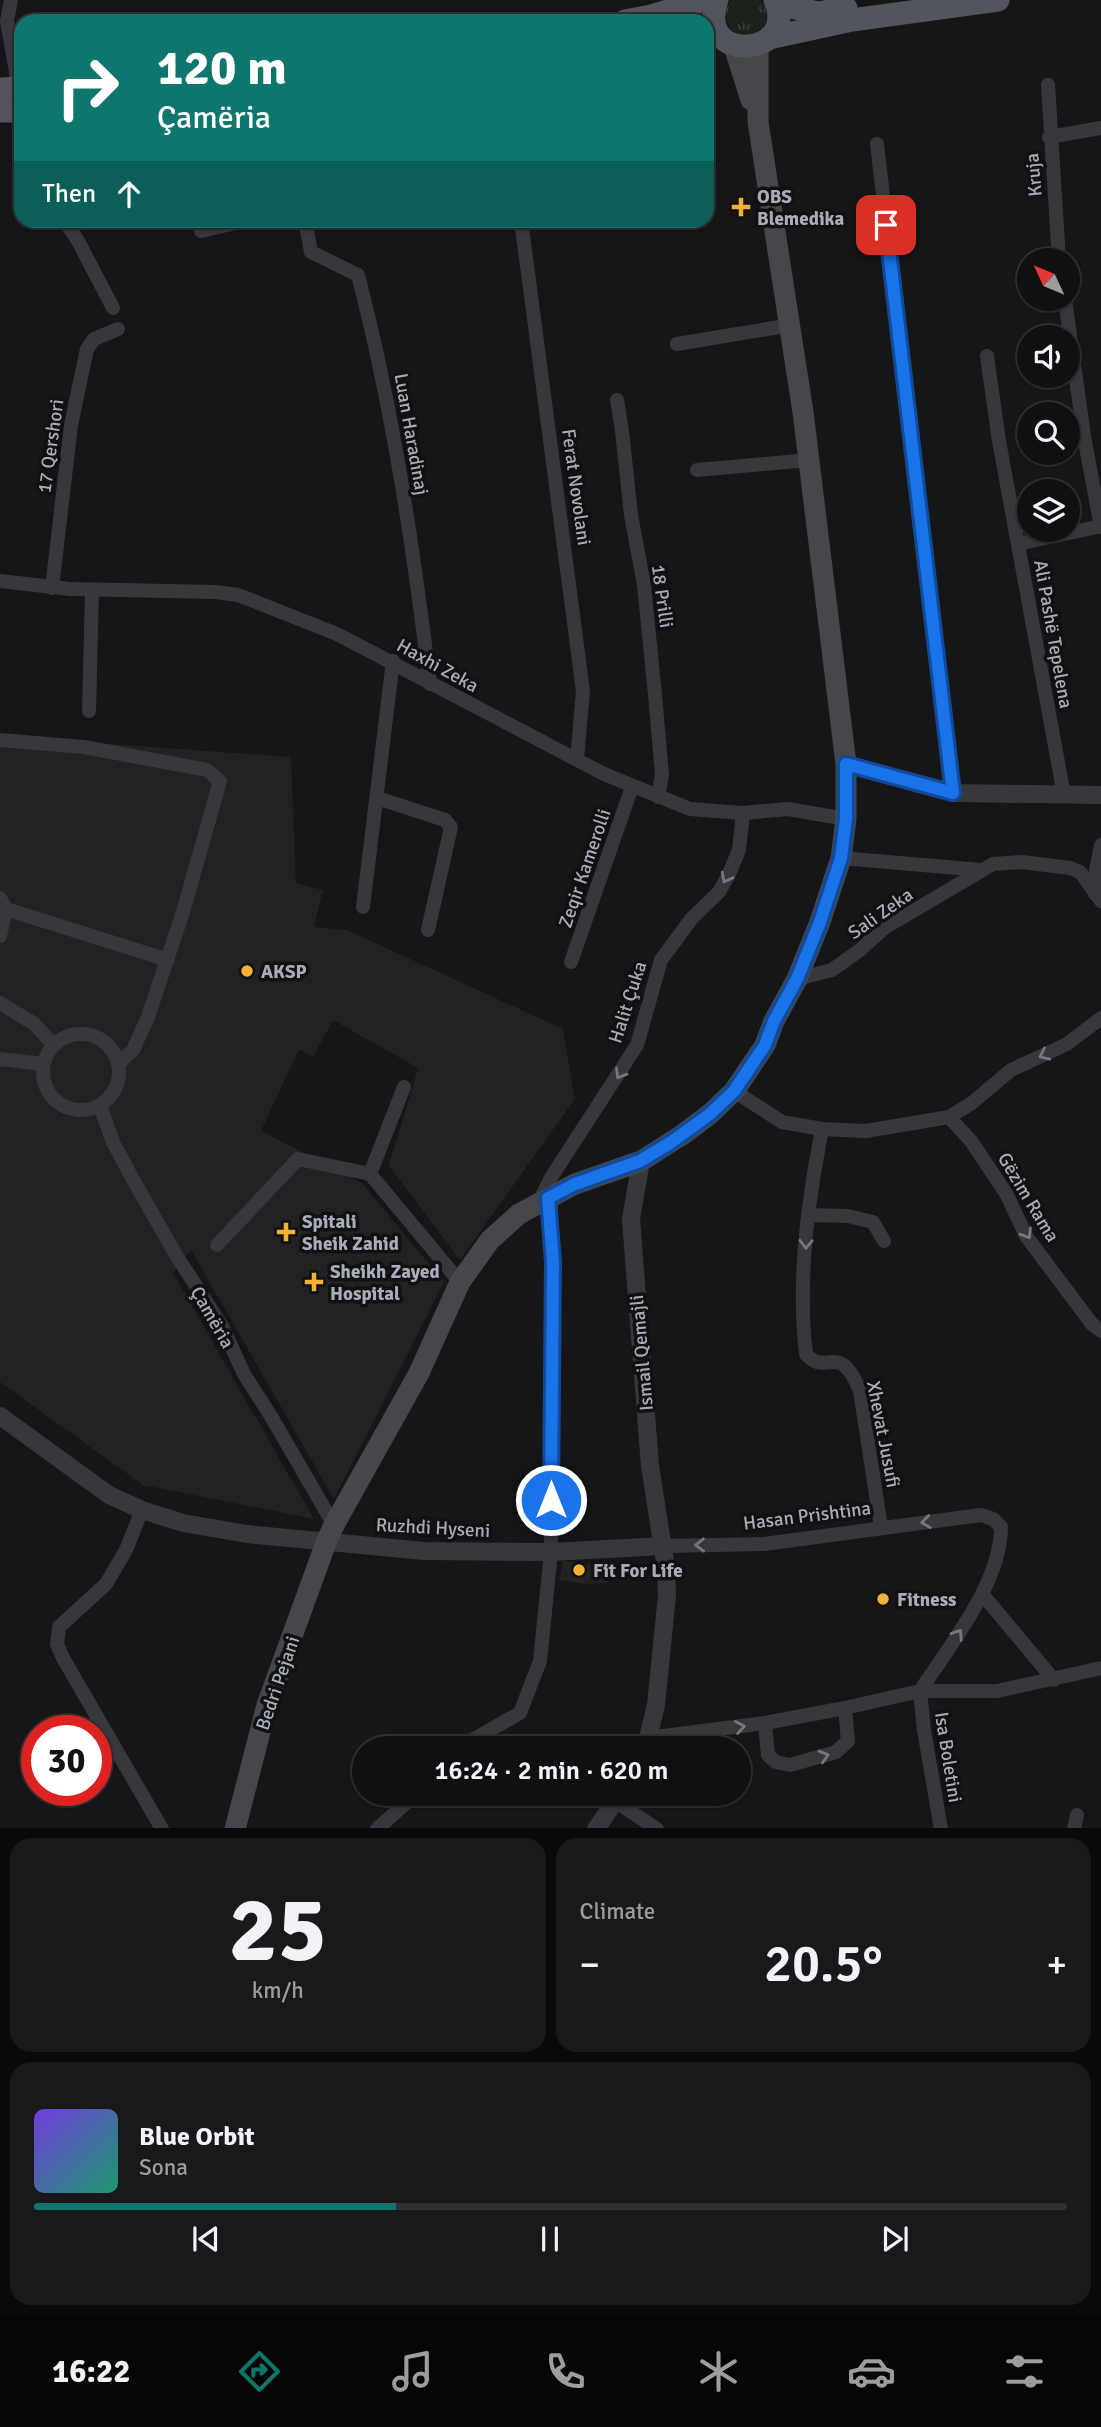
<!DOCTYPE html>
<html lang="en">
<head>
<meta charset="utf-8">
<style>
	:root { --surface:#101012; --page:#19191b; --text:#f1f3f6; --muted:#9c9d9f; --line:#303032; --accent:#0f766e }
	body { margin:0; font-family:Signika,sans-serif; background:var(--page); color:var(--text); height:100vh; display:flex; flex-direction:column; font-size:26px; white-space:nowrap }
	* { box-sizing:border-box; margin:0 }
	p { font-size:23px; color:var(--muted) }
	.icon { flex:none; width:38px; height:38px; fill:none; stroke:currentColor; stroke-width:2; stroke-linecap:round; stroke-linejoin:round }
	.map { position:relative; height:1828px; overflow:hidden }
	.sheet { display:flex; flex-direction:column; gap:10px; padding:10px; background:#09090a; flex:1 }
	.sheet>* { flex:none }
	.top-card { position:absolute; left:14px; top:14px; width:700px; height:214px; border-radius:21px; box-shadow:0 2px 5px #0004,0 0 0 2px var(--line); background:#0f766e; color:#fff; overflow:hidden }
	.needle { width:46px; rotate:314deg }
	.tools { position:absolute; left:1017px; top:248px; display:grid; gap:14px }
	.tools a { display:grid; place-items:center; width:63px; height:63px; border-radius:50%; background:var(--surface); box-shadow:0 2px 5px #0004,0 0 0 2px var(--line); font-size:35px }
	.speed { position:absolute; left:21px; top:1715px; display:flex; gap:14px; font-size:35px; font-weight:700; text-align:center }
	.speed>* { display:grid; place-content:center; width:91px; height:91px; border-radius:50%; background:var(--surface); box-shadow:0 2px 5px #0004,0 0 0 2px var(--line); line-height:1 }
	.speed .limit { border:10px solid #d22; background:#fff; color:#111 }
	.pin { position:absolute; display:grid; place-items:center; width:60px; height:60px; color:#fff; margin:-30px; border-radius:14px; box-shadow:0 4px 10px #0006 }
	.me { position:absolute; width:77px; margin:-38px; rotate:0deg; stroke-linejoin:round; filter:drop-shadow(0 0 5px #0008) }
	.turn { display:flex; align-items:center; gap:24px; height:147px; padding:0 28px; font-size:32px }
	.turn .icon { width:91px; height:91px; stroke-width:2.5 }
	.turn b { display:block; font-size:49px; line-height:60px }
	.then { display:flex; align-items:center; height:66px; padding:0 28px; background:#0003; gap:14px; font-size:26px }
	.big { font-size:52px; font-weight:600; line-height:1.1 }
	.sheet .tile { flex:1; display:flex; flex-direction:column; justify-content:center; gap:10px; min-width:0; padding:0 24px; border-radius:21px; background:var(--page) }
	.sheet .dial { align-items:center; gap:0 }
	.dial b { font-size:91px; line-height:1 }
	.song { display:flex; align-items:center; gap:21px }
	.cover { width:84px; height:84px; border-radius:10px; background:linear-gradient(135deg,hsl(260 70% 55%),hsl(160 70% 35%)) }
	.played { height:7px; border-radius:4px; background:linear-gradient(90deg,var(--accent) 35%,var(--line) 35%) }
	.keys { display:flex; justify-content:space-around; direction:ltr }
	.heat { display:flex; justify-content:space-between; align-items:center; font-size:38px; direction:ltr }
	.sheet .tiles { flex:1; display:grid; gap:10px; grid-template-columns:1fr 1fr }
	.tile:last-child { grid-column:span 2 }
	.trip { position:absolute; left:352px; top:1736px; width:399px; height:70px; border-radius:35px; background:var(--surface); box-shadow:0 2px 5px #0004,0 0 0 2px var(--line); font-weight:600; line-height:70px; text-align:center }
	.menu { display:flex; height:112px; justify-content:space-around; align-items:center; background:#060607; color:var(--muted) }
	.menu .icon { width:49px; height:49px }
	.menu .active { color:var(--accent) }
	.menu b { font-size:32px; color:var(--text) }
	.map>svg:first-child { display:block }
	.built { fill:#222225 }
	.grass { fill:url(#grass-tufts) }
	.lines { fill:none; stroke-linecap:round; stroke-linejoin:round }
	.minor { stroke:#37383d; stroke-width:14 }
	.tertiary { stroke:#37383d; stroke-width:18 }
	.secondary { stroke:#45474d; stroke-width:21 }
	.primary { stroke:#53555c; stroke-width:23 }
	.oneway { stroke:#757881 }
	.route-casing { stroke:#114b97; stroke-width:18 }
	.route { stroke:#1a73e8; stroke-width:12 }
	.poi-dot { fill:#f2b134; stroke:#111113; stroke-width:2.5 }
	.labels { text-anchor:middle; stroke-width:7; stroke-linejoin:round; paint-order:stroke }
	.street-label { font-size:19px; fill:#a8adb8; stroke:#111113 }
	.poi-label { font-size:19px; font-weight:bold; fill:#a8adb8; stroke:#111113; text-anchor:start }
</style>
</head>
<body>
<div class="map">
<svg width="1101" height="1829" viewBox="0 0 1101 1829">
	<defs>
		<pattern id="grass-tufts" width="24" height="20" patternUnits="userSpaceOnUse" patternTransform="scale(1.75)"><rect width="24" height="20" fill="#1c231d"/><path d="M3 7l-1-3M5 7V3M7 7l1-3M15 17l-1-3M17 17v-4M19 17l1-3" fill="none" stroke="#3a403c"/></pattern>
	</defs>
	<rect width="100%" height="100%" fill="#161618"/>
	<g class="built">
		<polygon points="0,736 291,757 296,883 323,890 314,927 347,930 563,1029 575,1099 460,1260 389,1166 418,1068 333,1020 313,1057 299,1049 261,1131 362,1183 444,1282 334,1499 191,1250 173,1273 314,1519 143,1485 0,1382"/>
		<polygon points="563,1561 612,1568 607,1583 584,1584 559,1580"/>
	</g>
	<path class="grass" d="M732,0H760C784,28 736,51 727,21C724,13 727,6 732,0Z"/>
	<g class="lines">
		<g class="minor">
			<polyline points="11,0 7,21 20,95"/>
			<polyline points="1048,85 1059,261"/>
			<polyline points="1049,137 1101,128"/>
			<polyline points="877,144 953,793"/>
			<polyline points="64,220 77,239 113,308"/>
			<polyline points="199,220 201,231 249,220"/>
			<path d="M305,220L311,252L358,275C393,410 413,546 430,684"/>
			<polyline points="521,220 583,691 577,759"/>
			<polyline points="1065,299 1084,436 1101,527"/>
			<polyline points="677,344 791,325"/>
			<polyline points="987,356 999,441 1064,795"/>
			<polyline points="617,400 622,431 631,515 644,585 655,695 662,775 658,797"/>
			<polyline points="697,470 809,460"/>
			<polyline points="1018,544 1101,526"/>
			<polyline points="0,581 70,589 216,592 238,595 337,634 604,774 690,809 743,813 788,809 846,819"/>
			<polyline points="52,588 71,425 87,349 94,339 118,329"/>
			<polyline points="89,711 92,590"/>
			<polyline points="0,740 84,747 207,770 220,781 183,912 148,1017 133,1050 118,1064"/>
			<polyline points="377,798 445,820 451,827 428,930"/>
			<polyline points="841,858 981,870"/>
			<polyline points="1095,894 1095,876 1101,845"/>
			<polyline points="0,898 6,909 0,936"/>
			<polyline points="363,907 393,661"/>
			<polyline points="6,909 168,960"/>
			<polyline points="571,962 632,787"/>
			<polyline points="797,979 832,970 860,950 884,928 993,864 1022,862 1070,868 1080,872 1101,901"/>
			<polyline points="0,1003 33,1023 54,1045"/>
			<circle cx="81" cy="1072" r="38"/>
			<polyline points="0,1059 43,1064"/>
			<polyline points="734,1091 782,1122 822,1129 866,1131 949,1117 972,1103 1011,1070 1067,1044 1101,1018"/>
			<polyline points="100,1106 113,1142 131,1176 176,1255 222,1326 244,1374 272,1418 334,1525"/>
			<polyline points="949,1117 971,1141 1007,1195 1026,1236 1092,1324 1101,1331"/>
			<path d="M822,1129C808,1202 797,1279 806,1354C826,1378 839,1339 860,1391L881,1527"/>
			<polyline points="370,1174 404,1087"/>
			<polyline points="538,1204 552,1176 637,1045 661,960 692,918 719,892 729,874 739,850 743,813"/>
			<polyline points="808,1215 848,1216 873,1222 884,1241"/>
			<polyline points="217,1245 298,1159 370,1174 460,1282"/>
			<polyline points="142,1510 126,1550 106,1584 59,1627 57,1644 63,1658 162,1829"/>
			<path d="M663,1546L764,1544L981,1515L993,1519L1001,1527C1001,1583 950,1645 920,1691"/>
			<polyline points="983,1595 1054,1680"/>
			<polyline points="920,1691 924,1730 941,1829"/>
			<polyline points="765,1723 768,1755 776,1762 790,1765 836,1752 848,1741 845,1708"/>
			<polyline points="648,1738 765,1723 845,1708 920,1691 997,1691 1101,1668"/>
			<polyline points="464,1748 474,1739 520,1713 540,1661 551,1552 553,1262 549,1198"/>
			<polyline points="615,1801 657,1829"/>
			<polyline points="377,1829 416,1794"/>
			<polyline points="1074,1829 1077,1815"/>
		</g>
		<g class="tertiary">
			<polyline points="846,764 953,793 1101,795"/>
			<polyline points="641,1161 631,1219 650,1466 666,1568 667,1595 656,1705 648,1738 643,1748"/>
			<polyline points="0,1416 109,1495 142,1510 183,1523 247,1534 424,1551 551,1552 663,1546"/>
			<polyline points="596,1829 620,1794"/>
		</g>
		<g class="secondary">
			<polyline points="734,46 751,100"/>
			<polyline points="235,1829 267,1705 327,1540 334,1525 419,1373 460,1282 490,1240 519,1214 575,1184 641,1161 682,1135 710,1114 734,1091 747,1072 765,1045 774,1021 797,979 820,922 841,858 846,819 846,764 803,412 758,122 758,45"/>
		</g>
		<g class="primary">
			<path d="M717,0C694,65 800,58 775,0"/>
			<polyline points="777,4 818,13 846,8"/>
			<polyline points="625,21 651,16 704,0"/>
			<polyline points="769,38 852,20 998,0"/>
			<polyline points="0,89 21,88"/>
			<polyline points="0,111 21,111"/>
		</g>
	</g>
	<defs><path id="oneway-chevron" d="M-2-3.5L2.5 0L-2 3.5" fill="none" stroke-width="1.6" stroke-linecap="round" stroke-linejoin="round" transform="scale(1.75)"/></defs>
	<g class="oneway">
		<use href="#oneway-chevron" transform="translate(726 878) rotate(118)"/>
		<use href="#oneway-chevron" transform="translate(1044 1055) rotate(155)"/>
		<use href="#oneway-chevron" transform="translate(620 1074) rotate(121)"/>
		<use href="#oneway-chevron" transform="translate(1027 1234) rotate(59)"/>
		<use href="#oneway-chevron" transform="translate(806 1244) rotate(92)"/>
		<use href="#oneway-chevron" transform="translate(926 1522) rotate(173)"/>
		<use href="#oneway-chevron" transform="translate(700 1545) rotate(179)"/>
		<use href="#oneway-chevron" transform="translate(958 1634) rotate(-57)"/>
		<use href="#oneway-chevron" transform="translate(740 1727) rotate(-9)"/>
		<use href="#oneway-chevron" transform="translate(824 1756) rotate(-17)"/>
	</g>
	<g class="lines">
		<g class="route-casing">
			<polyline id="route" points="551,1500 553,1262 548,1198 575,1184 640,1161 670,1143 710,1114 734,1091 747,1072 765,1045 774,1021 797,979 820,922 841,858 846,819 846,764 953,793 886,225"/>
		</g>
		<use href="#route" class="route"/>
	</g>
	<g class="poi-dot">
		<path d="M737.5 196.5h7v7h7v7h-7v7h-7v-7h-7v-7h7z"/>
		<circle cx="247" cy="971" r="7"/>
		<path d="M282.5 1221.5h7v7h7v7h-7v7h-7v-7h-7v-7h7z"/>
		<path d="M310.5 1271.5h7v7h7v7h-7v7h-7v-7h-7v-7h7z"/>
		<circle cx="579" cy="1570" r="7"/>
		<circle cx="883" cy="1599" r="7"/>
	</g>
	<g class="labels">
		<g class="street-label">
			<text transform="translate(1033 175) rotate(-95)" y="7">Kruja</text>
			<text transform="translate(412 434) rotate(80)" y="7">Luan Haradinaj</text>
			<text transform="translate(50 446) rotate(-82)" y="7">17 Qershori</text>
			<text transform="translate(577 487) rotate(82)" y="7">Ferat Novolani</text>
			<text transform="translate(663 596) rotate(82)" y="7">18 Prilli</text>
			<text transform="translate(1054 634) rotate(80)" y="7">Ali Pashë Tepelena</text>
			<text transform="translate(438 665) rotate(29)" y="7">Haxhi Zeka</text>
			<text transform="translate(584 868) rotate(-71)" y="7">Zeqir Kamerolli</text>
			<text transform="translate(880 913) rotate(-35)" y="7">Sali Zeka</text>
			<text transform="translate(627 1002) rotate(-72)" y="7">Halit Çuka</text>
			<text transform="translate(1029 1197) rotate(59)" y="7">Gëzim Rama</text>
			<text transform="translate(213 1317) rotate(60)" y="7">Çamëria</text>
			<text transform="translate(641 1353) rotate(-95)" y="7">Ismail Qemajli</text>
			<text transform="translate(884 1434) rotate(79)" y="7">Xhevat Jusufi</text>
			<text transform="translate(807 1515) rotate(-7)" y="7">Hasan Prishtina</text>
			<text transform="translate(433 1527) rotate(3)" y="7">Ruzhdi Hyseni</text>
			<text transform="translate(277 1683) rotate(-71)" y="7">Bedri Pejani</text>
			<text transform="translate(949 1757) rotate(81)" y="7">Isa Boletini</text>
		</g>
		<g class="poi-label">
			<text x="757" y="203">OBS<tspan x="757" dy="22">Blemedika</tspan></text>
			<text x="261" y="978">AKSP</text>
			<text x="302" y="1228">Spitali<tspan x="302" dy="22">Sheik Zahid</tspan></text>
			<text x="330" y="1278">Sheikh Zayed<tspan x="330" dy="22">Hospital</tspan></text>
			<text x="593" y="1577">Fit For Life</text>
			<text x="897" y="1606">Fitness</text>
		</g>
	</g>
</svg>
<div class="tools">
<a><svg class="needle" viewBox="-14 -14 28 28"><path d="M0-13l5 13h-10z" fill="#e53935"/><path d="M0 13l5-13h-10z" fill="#9c9d9f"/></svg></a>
<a><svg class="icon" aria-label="sound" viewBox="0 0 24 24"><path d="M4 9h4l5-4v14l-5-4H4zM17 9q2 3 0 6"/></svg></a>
<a><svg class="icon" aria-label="search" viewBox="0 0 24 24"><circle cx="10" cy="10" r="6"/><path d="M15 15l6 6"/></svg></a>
<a><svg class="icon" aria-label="layers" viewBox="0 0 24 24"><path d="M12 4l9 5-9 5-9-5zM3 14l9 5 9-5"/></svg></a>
</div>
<div class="speed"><div class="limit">30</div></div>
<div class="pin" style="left:886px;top:225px;background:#d93025"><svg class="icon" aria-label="arrive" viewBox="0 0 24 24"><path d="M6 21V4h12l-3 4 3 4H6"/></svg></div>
<svg class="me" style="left:551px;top:1500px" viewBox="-20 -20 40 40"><circle r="17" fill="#1a73e8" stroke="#fff" stroke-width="3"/><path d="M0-11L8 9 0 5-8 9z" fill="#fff"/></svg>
<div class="trip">16:24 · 2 min · 620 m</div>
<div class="top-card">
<div class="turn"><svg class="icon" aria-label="right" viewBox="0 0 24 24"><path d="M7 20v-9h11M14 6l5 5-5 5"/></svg><div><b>120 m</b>Çamëria</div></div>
<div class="then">Then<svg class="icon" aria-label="ahead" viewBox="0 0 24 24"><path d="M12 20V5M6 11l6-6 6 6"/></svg></div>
</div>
</div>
<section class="sheet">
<div class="tiles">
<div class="tile dial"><b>25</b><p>km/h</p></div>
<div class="tile"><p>Climate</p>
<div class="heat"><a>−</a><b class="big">20.5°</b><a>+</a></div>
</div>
<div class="tile">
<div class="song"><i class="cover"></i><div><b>Blue Orbit</b><p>Sona</p></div></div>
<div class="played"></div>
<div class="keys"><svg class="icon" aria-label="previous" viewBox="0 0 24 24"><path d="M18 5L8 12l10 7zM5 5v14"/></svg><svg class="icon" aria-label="pause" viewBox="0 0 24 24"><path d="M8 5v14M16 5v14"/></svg><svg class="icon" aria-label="next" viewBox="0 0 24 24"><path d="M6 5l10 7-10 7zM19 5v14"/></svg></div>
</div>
</div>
</section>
<nav class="menu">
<b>16:22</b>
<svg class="icon active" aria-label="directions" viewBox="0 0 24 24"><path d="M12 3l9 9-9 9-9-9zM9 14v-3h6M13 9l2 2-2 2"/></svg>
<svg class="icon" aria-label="music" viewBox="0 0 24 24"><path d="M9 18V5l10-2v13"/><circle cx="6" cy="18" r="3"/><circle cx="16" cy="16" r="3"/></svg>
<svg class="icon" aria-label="phone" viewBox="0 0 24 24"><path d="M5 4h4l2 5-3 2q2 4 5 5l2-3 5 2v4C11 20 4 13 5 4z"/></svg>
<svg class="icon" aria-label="climate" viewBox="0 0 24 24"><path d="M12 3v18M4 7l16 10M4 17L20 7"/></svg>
<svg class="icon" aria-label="car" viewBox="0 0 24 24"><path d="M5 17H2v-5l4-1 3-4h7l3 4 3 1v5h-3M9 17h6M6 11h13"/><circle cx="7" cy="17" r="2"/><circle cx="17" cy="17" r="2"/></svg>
<svg class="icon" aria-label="filters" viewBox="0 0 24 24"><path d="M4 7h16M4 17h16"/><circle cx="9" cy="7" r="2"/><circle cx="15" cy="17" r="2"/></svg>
</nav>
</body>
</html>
